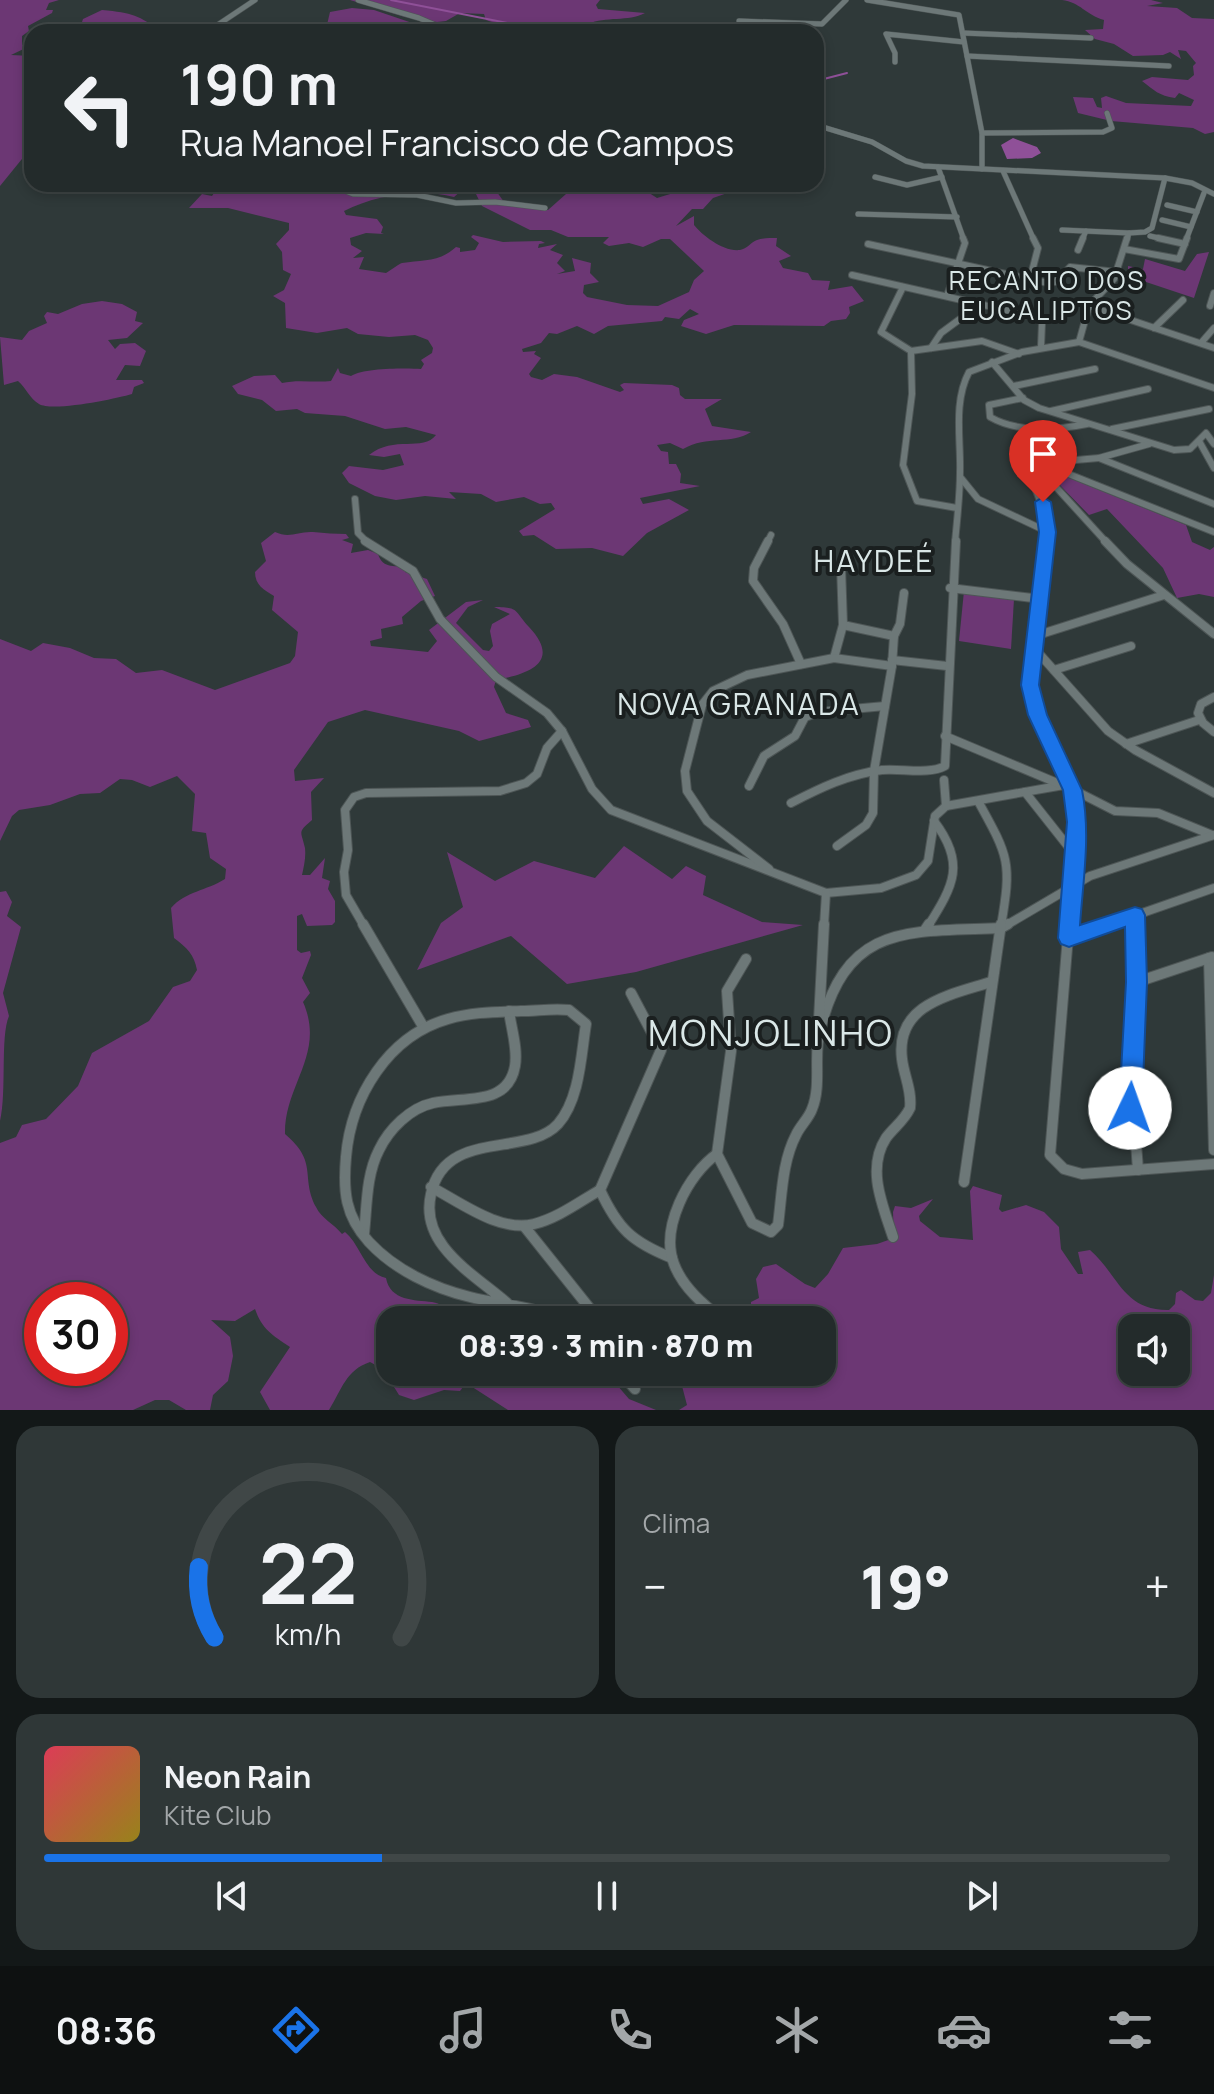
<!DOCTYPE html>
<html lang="pt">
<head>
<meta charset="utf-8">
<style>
	:root { --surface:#232b2b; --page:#2f3737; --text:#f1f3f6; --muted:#a3a7a9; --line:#404747; --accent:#1a73e8 }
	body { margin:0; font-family:Manrope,sans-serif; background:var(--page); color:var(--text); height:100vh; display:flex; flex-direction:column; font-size:30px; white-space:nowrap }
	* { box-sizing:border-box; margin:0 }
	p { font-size:26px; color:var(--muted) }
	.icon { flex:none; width:44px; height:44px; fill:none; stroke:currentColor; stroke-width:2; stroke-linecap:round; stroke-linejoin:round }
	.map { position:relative; height:1410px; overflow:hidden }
	.panel { display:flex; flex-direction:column; gap:16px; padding:16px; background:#131818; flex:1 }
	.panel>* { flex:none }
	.guide { position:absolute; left:24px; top:24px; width:800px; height:168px; border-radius:24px; box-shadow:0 4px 12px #0003,0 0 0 2px var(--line); background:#232b2b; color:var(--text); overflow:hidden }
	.buttons { position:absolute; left:1118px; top:1314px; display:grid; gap:16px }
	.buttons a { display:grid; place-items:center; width:72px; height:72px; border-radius:16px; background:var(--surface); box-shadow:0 4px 12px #0003,0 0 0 2px var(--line); font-size:40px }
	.speed { position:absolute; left:24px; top:1282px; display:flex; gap:16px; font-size:40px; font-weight:700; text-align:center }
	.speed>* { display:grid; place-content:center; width:104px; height:104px; border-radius:50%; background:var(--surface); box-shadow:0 4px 12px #0003,0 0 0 2px var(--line); line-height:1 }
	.speed .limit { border:12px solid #d22; background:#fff; color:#111 }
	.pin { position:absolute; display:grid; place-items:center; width:68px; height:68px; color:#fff; margin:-82px -34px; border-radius:50% 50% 50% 0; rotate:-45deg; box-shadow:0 0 8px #0007 }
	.pin .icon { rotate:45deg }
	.me { position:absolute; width:88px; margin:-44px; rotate:3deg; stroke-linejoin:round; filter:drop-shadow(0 0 6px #0008) }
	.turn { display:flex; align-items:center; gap:28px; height:168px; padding:0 24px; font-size:36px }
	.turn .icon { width:104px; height:104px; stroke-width:2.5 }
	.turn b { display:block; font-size:56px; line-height:68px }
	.big { font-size:60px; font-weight:800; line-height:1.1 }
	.panel .widget { flex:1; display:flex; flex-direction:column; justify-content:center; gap:12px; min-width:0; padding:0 28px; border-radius:24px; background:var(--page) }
	.panel .dial { align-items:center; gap:0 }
	.dial svg { height:208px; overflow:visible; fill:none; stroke:var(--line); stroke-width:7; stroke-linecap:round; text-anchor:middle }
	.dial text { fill:var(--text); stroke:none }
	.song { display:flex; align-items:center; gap:24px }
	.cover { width:96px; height:96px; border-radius:12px; background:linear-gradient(135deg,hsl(350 70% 55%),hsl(50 70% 35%)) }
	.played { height:8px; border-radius:4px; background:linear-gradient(90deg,var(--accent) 30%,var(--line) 30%) }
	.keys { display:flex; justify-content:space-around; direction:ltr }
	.heat { display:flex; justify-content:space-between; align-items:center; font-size:44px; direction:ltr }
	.panel .tiles { flex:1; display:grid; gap:16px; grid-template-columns:1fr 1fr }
	.widget:last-child { grid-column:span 2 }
	.trip { position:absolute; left:376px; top:1306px; width:460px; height:80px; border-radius:24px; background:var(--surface); box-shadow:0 4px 12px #0003,0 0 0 2px var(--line); font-weight:800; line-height:80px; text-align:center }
	.menu { display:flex; height:128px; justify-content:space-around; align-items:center; background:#0e1111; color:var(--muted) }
	.menu .icon { width:56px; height:56px }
	.menu .current { color:var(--accent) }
	.menu b { font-size:36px; color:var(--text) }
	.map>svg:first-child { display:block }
	.green { fill:#6c3774; fill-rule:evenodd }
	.water { fill:#8f5098 }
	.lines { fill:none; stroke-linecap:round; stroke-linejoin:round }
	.stream { stroke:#8f5098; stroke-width:2 }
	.street-far3-casing { stroke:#4e5656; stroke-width:6 }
	.street-far2-casing { stroke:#4e5656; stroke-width:8 }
	.street-far1-casing { stroke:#4e5656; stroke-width:10 }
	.street-casing { stroke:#4e5656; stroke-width:12 }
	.street-far3 { stroke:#6d7878; stroke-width:5 }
	.street-far2 { stroke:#6d7878; stroke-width:6 }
	.street-far1 { stroke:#6d7878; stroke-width:8 }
	.street { stroke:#6d7878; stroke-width:10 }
	.route { fill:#1a73e8; stroke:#114b97; stroke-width:2 }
	.labels { text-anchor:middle; stroke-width:8; stroke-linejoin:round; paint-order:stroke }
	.far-neighbourhood-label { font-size:26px; letter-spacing:2px; fill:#dae7e7; stroke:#1a1f1f }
	.neighbourhood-label { font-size:30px; letter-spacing:2px; fill:#dae7e7; stroke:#1a1f1f }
	.near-neighbourhood-label { font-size:36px; letter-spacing:2px; fill:#dae7e7; stroke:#1a1f1f }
</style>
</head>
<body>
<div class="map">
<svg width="1214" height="1410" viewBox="0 0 1214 1410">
	<rect width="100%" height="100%" fill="#2f3939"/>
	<g class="green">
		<polygon points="0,0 59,0 49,3 46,10 53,10 52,13 28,26 29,31 22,36 22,45 31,41 32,45 11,55 32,56 32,150 23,151 26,154 0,186"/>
		<path d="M350,0H600L596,5L598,9L645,13C628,22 606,16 588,24L587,28L636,24L637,29L632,32H502L493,28L495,23L486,20L484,14L460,13L446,21L437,22L405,17Z"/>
		<path d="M1062,0H1151L1163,3L1147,6L1177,8L1192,18L1214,19V132L1205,134L1193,128L1111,121L1078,113L1073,97L1093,98L1097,107L1102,108L1101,98L1106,96L1126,103L1191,106L1194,100L1179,93L1175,98C1159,96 1154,90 1142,81L1152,77L1188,80L1194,75L1193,66L1196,63L1186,51L1178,50L1181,59L1170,52L1163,55L1133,56L1114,44L1095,39L1085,30L1103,29L1104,20C1086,15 1080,2 1062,0Z"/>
		<polygon points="352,8 374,10 427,28 421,32 329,32 326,29 330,12"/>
		<path d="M102,10C133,13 138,15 162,32H54L80,28L83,19Z"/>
		<path d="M220,184H461V191L454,197C419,188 376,195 344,211L346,215L377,219L383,227L381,233L384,234L366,233L350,238L351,245L362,251L353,258L364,257L359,269L386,273C391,270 399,264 402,263C423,260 440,262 456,247L460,248V252L475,250L479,243L471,237L473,235L503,242L541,241L545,243L539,244L538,248L557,244L550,250L563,255L557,263L565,271L557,274L575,271L572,258L591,263L590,273L599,282L584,285L583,293L587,297L627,305L658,306L689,292L694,280L704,271L670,239H661L643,247L629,243L609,246L603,243L609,237H568L551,230H530L482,206L475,192L492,185L504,202L548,210L566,194L561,190L567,184H611C624,196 628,190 643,189L657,198L680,191L669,184H813L800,191L780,187L739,189L713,198L703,209H692L676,226L694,216V225C702,235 723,252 740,250C747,249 751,242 757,240C763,238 771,238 777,238L776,246L791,256L779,261L783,268L808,273L812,280L830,281L828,290L852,286L864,301L849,307L850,313L846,319L831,321L824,326L734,325L706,334L681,326L684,320L699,314L690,309L679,319L665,317L662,321L608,326L594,334L577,326L557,334L549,333L541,343L522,349L523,352L536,351L534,354L541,358L529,374L531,377L542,380L554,374L577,377L620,392L624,390L620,385L624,383L672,385L679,388L680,395L685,399H722L705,409L712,426L751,432C730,445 708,435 683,449L670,443L657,445L661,451L668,452L669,464H676L681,474L680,483L700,486L640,498L643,504L669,499L689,510L647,533L623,556L592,548L556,549L534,535L523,536L519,531L555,509L551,503L540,504L524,497L496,502L481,494L449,492L456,499L425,496L396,500L375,496L349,483L342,473L349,466L383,470L404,465L400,454L384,457L369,455C394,435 423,452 436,435L406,427L385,429L345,416L305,413L297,409L276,411L262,400L238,394L232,386L254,376L275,375L282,383C299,379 314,383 331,381L338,368L340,373L351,376C364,368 405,368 421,369L424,364L421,360L432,353L433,348L428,340L415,335L389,337L358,334L347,328L317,333L286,328L285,303L273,296L284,290L291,274L283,270L282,252L276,244L289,230V223L228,208H189L202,194L212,196Z"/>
		<polygon points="1209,252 1194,298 1128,276 1128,266 1143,269 1145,259 1185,271 1197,254"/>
		<path d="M102,301L122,304L137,312L135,321L143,323L127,338L108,340L115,349L120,344L135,343L146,351L140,366L125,365L116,380H142L144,383L134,387L132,394C115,399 53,412 39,404C30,399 26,388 18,381L4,385L0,337L22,340L29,331L47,323L44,316L47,312L58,314L82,304Z"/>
		<polygon points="1052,471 1186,525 1192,542 1210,550 1214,547 1214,597 1199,594 1177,598 1163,568 1107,509 1089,515 1053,478 1049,473"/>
		<path d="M275,532C290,539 298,531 313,532C325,533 335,534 346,534L349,538L342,540L353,544L351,553L368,550L378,554C383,570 396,565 410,567L405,572L427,579L435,596L421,601L402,617L403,624L381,629L382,638L370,641L371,646L428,652L437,641L429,630L466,602L483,600L468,607L456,623L483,650L489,651L493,646L490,631L492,624L510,614L494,607C520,607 514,611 529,627C562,662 529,674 496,680L494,687L506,713L528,720L531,727L479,741L459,731L365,710L328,722L294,770L295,781L324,778L311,792L312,820C297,833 301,830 305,848C306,857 304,866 302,875H310L325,858L322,878L330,881L328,889L335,901V922L332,925L307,926L302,914L297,916V950L301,953L310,951L311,955L302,978L310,993L303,1002C326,1054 284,1085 285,1134C319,1163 300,1176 316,1207C321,1218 334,1224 342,1234L345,1232C361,1245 365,1274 386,1278C390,1301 415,1300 432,1302C441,1303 448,1311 456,1313C467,1316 476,1315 487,1320H390V1372H567L572,1376L604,1378L617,1385L629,1399L656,1410H508L466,1383L460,1391L444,1390L414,1400L399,1395L383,1369L370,1362C346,1370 342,1389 329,1410H270L260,1392L290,1347C272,1335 262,1329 255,1309L235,1321L211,1320L230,1337L233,1356L228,1381L213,1395L210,1410H186L169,1400H155L133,1410H0V1143L16,1137L22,1125L46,1119L78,1086L92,1053L149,1021L173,987L190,981L197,970C194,954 187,948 174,938L171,908C186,891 206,891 225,879L226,869L210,858L206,833L192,831L195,794L177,776L150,787L132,780L120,779L100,793L80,794L50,805L19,810L12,816L0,841V639L31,651L43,643L70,648L94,658L116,659L136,673L162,670L215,690L290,663L295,656L298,632L272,610L274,596C264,590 255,585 255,572L266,561L261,543ZM42,1300H110V1368H42Z"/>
		<polygon points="964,591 1014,599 1011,649 959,641"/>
		<polygon points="624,846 672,879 686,866 706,876 703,895 762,922 803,925 636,972 567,984 511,936 417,970 441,923 463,907 447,852 495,881 534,861 595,878"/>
		<path d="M6,891L12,902L7,916L21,927L3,993L9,1016C0,1037 7,1092 0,1121V892Z"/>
		<path d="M973,1186L1002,1195L999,1209L1002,1212L1026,1205L1044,1212L1059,1227L1061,1249L1078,1274H1083L1078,1252L1090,1250C1118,1274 1123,1311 1169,1310L1175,1304L1176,1293L1181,1290L1195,1300L1203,1301L1211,1293L1214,1275V1410H679L687,1405L682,1386L688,1372H822V1320H756L751,1314V1302L759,1298L756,1279L763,1267L776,1264L805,1284L815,1288L828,1274L843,1248L877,1244L894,1238L893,1212L895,1206L911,1208L933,1199L919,1216L920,1221L940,1237L973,1240L970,1191ZM1132,1328H1176V1372H1132Z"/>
	</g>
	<polygon class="water" points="1013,138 1037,147 1041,153 1032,158 1007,159 1001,145"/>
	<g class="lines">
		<g class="stream">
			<polyline points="391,0 513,24 528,32"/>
			<polyline points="816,81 847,73"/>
		</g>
		<g class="street-far3-casing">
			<g id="street-far3">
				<polyline points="358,0 419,18 452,32"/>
				<polyline points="867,0 959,15 982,133 982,169"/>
				<polyline points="739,21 822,24 846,0"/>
				<polyline points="207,32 255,0"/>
				<polyline points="963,33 1091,38"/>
				<polyline points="967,56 1169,66"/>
				<polyline points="895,62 895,53 886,34 964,42"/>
				<polyline points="816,125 872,142 906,161 923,166 1165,178 1192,183 1214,194"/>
				<polyline points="982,133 1103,132 1112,128 1107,113"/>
				<polyline points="938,167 964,240"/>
				<polyline points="1003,171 1034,240"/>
				<polyline points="875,177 907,185 942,177"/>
				<polyline points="295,184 298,187 306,184"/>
				<polyline points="327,184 353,194 417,195 456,203 495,202 545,208"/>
				<polyline points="1167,205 1197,212"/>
				<polyline points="858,214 957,217"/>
				<polyline points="1162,220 1191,227"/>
				<polyline points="1062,230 1129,233"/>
				<polyline points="1150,236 1167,240"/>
				<polyline points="1082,240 1086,231"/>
				<polyline points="1127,240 1129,233 1145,232 1152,228 1165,178"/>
				<polyline points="1186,240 1204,193"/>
			</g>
		</g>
		<g class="street-far2-casing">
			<g id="street-far2">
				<polyline points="1127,238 1114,279 1089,306 1079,342 1214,388"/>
				<polyline points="1158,238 1185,244"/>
				<polyline points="868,244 1048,283 1055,282 1070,267 1117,272"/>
				<polyline points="1124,249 1179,259 1187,238"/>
				<polyline points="1078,250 1083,238"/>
				<polyline points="852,275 1036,317 1042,323 1041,347"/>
				<polyline points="1030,279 1038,248 1033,238"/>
				<polyline points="903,287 881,332 911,351"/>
				<polyline points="947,296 965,243 963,238"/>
				<polyline points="1089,306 1214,348"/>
				<polyline points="1210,306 1214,293"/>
				<polyline points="1154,328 1183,300"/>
				<polyline points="1201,343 1214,328"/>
				<polyline points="931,348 941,333 960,319"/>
				<polyline points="911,351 912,394 903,465 917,501 957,508"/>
				<polyline points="911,351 982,341 1019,354"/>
				<polyline points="992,362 1024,400 1039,408 1174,450 1190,449 1206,433 1214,444"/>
				<polyline points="1014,386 1095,369"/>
				<path d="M1023,398L989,405L990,417C1018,433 1057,430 1087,424"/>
				<polyline points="1051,411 1148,389"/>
				<polyline points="1112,429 1209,409"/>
				<polyline points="1199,441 1214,468"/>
				<polyline points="1099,458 1214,504"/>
				<polyline points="1041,463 1214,532"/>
				<polyline points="1041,463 1099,458 1149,444"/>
				<polyline points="1036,465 1031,478 1048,521 1046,543"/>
				<polyline points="1036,465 1107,543"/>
				<polyline points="961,478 978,499 1048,532"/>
				<polyline points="355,499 358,533 368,543"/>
				<polyline points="767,543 771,535"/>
				<path d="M955,543C957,519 960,496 960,472C961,440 953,402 969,372L1022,352L1079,342"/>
			</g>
		</g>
		<g class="street-far1-casing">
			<g id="street-far1">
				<polyline points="768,541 754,568 753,581 783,624 801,664"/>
				<polyline points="1046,541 1030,685 1038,715 1073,790 1077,822 1069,926"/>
				<polyline points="1105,541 1127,564 1214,634"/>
				<polyline points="950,588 1041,599"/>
				<polyline points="843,625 894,636"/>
				<polyline points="1038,635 1164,595"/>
				<polyline points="1035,649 1108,731 1135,750 1214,793"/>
				<polyline points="834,658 843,625 841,566"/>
				<polyline points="892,660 947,666"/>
				<polyline points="1054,670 1131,646"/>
				<polyline points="1214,697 1201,704 1198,713 1203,723 1214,732"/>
				<polyline points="562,731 592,789 611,810 826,893 881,888 916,875 928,861 935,816 946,806 1064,785 1115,811 1158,813 1212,835"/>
				<polyline points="945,736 1062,785"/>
				<polyline points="1126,744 1199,720"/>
				<polyline points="944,780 946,806"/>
				<polyline points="749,786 764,756 795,736 805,717 819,712 885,706"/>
				<polyline points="1025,792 1074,854"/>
				<path d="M978,801C1009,857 1012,862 1001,926"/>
				<path d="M791,803C820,788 849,774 882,770C900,768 929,775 945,766L956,541"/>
				<polyline points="837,846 866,825 873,813 874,771 892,666 894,636 900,624 904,593"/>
				<polyline points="769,869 707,821 687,791 685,771 702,705 713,691 747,675 834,658 892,666"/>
				<polyline points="1135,915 1135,926"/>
				<polyline points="364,926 346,895 344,872 348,850 345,810 354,797 366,793 500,791 526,783 537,774 547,748 562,731 547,713 496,677 440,619 413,571 365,541"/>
				<polyline points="824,926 826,893"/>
				<path d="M928,926C954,885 966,863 934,821"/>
				<polyline points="1005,926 1090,876 1214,835"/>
				<polyline points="1105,926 1214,888"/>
			</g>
		</g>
		<g class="street-casing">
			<g id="street">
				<polyline points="363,924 424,1028"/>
				<polyline points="1069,924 1050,1155 1064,1169 1082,1174 1214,1164"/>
				<polyline points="1135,924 1131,1075 1138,1170"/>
				<polyline points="925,930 929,924"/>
				<polyline points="1069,938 1110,924"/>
				<polyline points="1209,958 1214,1150"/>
				<path d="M746,959L727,991L731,1051L717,1154L752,1223L771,1232L778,1225C782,1195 782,1162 796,1135C800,1126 809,1118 812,1109C822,1085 813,1054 820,1030C847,922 908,932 1001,928L1008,924"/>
				<polyline points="1137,982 1212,957"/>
				<path d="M631,993L661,1050L600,1190C618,1229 632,1242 672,1258"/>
				<polyline points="819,1020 824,924"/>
				<path d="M717,1154C688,1174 660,1228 674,1264C683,1288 704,1305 723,1320"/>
				<polyline points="964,1182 1001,924"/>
				<path d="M431,1187C460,1202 500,1233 534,1224C558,1218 579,1202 600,1190"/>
				<polyline points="524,1226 599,1320"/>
				<path d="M364,1234C367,1206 366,1175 379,1150C389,1129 410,1108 433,1103C463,1096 508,1107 515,1066C518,1048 511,1028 509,1011"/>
				<path d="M893,1237C883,1206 866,1169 886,1138C894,1127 904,1121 910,1108C912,1090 904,1076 902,1059C895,1004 950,995 991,982"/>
				<path d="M507,1303C474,1274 419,1245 431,1194C445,1128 527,1158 558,1124C580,1099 581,1055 586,1024L569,1010C553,1008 537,1011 521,1011C496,1012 472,1012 448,1019C388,1036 351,1097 346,1157C343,1191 345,1216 369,1242C395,1270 433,1288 470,1297C502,1305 534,1306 564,1320"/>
				<polyline points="620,1372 635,1389"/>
			</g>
		</g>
		<use href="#street-far3" class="street-far3"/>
		<use href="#street-far2" class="street-far2"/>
		<use href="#street-far1" class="street-far1"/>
		<use href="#street" class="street"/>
	</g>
	<path class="route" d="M1043,497L1051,502L1056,532L1039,685L1047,715L1082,790C1091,834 1083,881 1080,925L1135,907L1142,909L1145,915L1147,982L1142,1108L1138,1116L1130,1119L1122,1116L1119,1108L1126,982L1125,927L1069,947L1061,944L1058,938L1067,822L1063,790L1028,715L1021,685L1039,532L1035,502Z"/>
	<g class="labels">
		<g class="far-neighbourhood-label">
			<text x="1047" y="290">RECANTO DOS<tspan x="1047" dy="30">EUCALIPTOS</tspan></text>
		</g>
		<g class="neighbourhood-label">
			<text x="874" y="572">HAYDEÉ</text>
			<text x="739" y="715">NOVA GRANADA</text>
		</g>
		<g class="near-neighbourhood-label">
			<text x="771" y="1046">MONJOLINHO</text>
		</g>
	</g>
</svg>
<div class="buttons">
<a><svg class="icon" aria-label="sound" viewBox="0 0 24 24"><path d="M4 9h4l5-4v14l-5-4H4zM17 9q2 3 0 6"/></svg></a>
</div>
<div class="speed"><div class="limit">30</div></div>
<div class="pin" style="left:1043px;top:502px;background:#d93025"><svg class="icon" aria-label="arrive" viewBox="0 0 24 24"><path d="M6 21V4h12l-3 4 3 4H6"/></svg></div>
<svg class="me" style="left:1130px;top:1108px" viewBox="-20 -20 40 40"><circle r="19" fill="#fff"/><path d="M0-13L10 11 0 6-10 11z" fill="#1a73e8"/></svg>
<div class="trip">08:39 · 3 min · 870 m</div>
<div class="guide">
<div class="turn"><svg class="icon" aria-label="left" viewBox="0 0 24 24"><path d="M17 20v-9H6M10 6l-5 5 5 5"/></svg><div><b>190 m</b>Rua Manoel Francisco de Campos</div></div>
</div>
</div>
<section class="panel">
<div class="tiles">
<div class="widget dial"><svg viewBox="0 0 100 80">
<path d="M14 69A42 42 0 1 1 86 69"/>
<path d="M14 69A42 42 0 0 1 8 42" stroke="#1a73e8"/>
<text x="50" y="56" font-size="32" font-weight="700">22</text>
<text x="50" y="72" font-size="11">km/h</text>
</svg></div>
<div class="widget"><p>Clima</p>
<div class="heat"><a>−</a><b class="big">19°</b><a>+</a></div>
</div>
<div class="widget">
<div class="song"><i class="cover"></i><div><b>Neon Rain</b><p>Kite Club</p></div></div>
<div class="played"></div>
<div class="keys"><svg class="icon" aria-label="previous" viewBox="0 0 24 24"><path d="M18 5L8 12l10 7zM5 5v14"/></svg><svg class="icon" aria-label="pause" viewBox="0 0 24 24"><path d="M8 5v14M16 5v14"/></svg><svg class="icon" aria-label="next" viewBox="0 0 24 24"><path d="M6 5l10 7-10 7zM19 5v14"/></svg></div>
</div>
</div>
</section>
<nav class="menu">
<b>08:36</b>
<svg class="icon current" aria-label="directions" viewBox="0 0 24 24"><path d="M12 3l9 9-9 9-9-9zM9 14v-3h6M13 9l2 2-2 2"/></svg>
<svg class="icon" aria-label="music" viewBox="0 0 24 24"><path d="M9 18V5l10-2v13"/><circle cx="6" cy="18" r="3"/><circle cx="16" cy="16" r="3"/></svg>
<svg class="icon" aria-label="phone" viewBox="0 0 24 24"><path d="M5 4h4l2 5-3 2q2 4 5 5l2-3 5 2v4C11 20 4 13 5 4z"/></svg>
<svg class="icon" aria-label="climate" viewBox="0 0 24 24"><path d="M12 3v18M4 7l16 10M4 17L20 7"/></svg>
<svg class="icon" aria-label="car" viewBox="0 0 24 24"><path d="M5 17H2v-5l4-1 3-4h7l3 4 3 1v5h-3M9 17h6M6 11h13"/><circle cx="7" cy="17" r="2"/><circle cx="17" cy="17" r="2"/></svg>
<svg class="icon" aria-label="filters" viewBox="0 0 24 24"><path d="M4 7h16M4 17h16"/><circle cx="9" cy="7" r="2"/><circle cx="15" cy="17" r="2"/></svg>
</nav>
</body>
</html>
